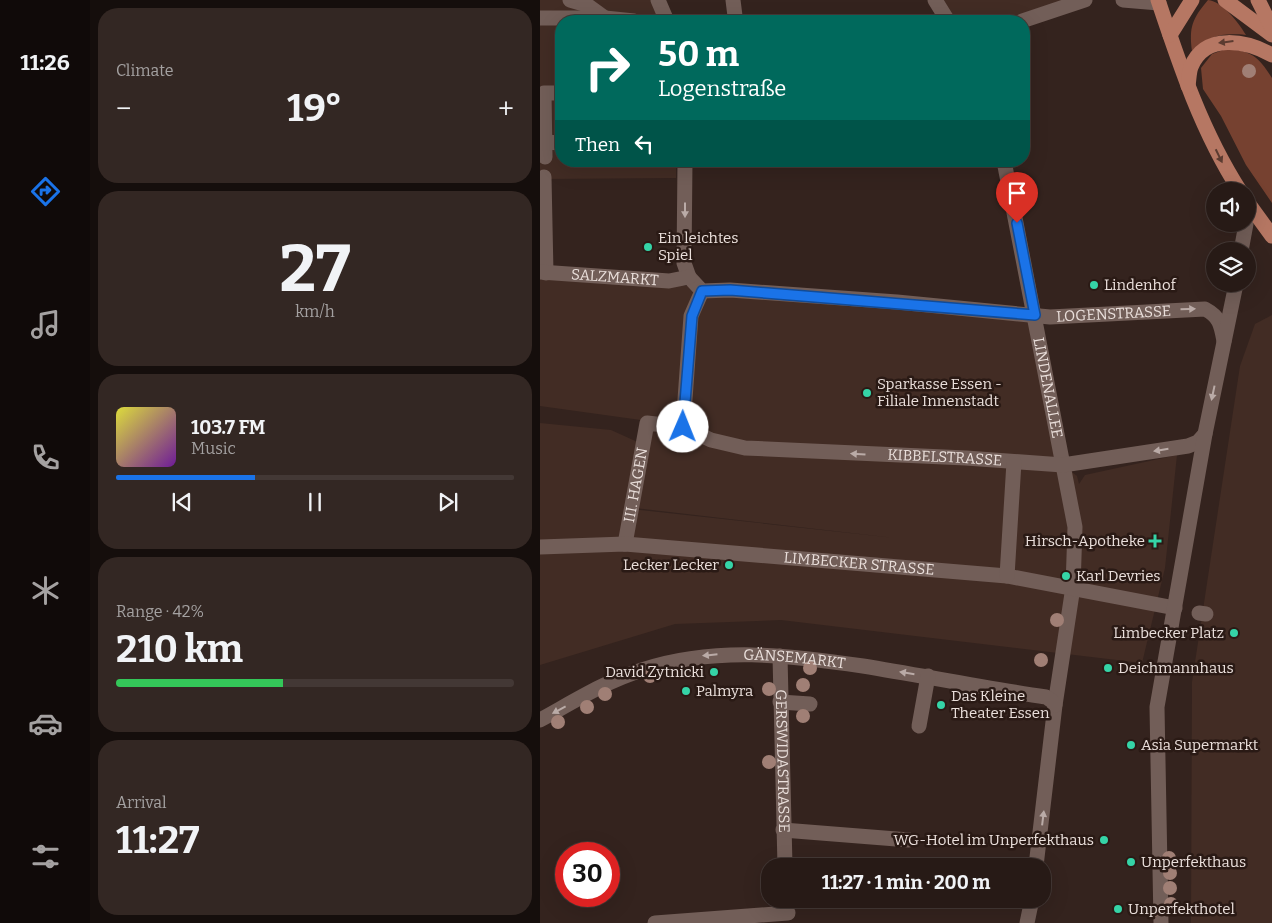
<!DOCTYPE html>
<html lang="en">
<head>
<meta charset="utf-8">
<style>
	:root { --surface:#271a16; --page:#332723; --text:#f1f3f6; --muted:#a4a1a1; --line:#433835; --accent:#1a73e8 }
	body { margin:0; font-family:Bitter,serif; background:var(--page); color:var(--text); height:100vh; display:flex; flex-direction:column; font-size:19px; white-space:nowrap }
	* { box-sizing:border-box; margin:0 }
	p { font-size:16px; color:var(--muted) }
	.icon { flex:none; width:28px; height:28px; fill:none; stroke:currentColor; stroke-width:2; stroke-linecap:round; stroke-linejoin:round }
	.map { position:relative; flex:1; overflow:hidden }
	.panel { display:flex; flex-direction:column; gap:8px; padding:8px; background:#150e0c; width:450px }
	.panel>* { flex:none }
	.hud { position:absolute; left:15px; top:15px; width:475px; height:152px; border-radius:20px; box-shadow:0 5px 20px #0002,0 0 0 1px var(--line); background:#00695c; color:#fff; overflow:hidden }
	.fabs { position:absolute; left:666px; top:182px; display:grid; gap:10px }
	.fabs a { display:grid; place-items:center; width:50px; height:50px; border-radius:50%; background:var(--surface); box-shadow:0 5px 20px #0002,0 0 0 1px var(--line); font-size:25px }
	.speed { position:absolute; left:15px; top:842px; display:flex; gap:10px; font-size:25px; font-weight:700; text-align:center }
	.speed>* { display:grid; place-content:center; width:65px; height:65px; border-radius:50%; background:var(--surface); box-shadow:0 5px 20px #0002,0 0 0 1px var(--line); line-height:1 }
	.speed .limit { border:8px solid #d22; background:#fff; color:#111 }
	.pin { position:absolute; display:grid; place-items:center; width:42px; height:42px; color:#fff; margin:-51px -21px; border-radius:50% 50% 50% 0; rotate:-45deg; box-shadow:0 0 5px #0007 }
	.pin .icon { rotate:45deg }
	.me { position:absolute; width:55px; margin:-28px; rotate:1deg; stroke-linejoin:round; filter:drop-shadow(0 0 4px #0008) }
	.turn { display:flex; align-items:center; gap:18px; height:105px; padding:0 20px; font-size:22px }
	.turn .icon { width:65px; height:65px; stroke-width:2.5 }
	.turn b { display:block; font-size:35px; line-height:42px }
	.then { display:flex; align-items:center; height:48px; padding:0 20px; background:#0003; gap:10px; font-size:19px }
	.big { font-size:38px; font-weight:700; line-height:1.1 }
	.panel .widget { flex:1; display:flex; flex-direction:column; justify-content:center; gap:8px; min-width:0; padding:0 18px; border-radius:20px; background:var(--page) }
	.panel .dial { align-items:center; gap:0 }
	.dial b { font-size:65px; line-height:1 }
	.song { display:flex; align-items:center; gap:15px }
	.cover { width:60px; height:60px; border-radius:8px; background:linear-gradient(135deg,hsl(60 70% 55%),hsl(280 70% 35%)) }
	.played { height:5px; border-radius:2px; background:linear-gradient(90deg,var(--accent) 35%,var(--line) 35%) }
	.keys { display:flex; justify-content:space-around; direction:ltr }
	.heat { display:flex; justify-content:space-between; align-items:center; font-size:28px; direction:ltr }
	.charge { height:8px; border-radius:4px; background:linear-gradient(90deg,#34c759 42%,var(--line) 0) }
	.trip { position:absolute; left:221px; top:858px; width:290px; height:50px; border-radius:20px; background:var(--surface); box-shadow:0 5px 20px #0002,0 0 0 1px var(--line); font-weight:700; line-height:50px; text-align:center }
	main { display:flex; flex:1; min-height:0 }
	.tabs { display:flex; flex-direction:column; width:90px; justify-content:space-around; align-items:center; background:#100a09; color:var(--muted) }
	.tabs .icon { width:35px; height:35px }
	.tabs .active { color:var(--accent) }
	.tabs b { font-size:22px; color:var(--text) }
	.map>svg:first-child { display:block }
	.built { fill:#422c24 }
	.green { fill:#764130 }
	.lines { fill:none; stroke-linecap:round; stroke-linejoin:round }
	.minor { stroke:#725e58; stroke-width:15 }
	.major { stroke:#b67763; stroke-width:15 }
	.tree { fill:#a07f75 }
	.oneway { fill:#5b3b30 }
	.oneway2 { fill:#baaba7 }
	.route-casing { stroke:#114b97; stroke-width:12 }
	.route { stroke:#1a73e8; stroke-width:9 }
	.poi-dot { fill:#35d4a7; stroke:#2a1a15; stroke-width:2 }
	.labels { text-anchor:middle; stroke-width:5; stroke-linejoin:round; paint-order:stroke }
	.poi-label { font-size:15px; fill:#eadfdb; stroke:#2a1a15; text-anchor:start }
	.street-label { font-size:15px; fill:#eadfdb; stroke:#2a1a15 }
</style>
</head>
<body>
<main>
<nav class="tabs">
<b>11:26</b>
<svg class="icon active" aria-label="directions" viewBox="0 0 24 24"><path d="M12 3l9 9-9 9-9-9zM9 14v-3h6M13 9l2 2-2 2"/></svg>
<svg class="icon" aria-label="music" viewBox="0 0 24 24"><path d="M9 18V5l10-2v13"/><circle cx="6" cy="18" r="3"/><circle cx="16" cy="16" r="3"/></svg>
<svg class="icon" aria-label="phone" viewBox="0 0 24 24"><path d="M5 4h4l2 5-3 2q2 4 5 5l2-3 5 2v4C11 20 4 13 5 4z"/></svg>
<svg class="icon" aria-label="climate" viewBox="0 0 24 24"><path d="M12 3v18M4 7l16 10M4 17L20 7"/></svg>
<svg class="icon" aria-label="car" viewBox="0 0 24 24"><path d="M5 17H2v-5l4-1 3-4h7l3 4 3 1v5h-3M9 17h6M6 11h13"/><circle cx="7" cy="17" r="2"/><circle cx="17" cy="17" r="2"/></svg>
<svg class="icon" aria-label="filters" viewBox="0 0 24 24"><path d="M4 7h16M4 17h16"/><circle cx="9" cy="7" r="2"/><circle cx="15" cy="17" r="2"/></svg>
</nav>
<section class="panel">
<div class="widget"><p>Climate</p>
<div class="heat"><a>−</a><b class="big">19°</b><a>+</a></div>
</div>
<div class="widget dial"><b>27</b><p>km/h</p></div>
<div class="widget">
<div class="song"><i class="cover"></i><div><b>103.7 FM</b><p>Music</p></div></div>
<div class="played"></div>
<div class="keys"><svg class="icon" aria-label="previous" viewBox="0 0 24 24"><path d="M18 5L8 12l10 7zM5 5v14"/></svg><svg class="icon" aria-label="pause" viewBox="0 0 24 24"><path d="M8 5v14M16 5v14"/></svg><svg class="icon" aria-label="next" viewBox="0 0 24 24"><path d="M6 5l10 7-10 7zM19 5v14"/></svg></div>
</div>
<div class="widget"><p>Range · 42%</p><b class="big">210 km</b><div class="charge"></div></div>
<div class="widget"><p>Arrival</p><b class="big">11:27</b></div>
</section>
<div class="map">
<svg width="732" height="923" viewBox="0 0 732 923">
	<rect width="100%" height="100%" fill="#34231e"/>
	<g class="built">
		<polygon points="0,0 117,0 126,21 21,21 21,161 136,161 136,178 0,179"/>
		<polygon points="400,0 533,0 470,21 413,21"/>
		<polygon points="0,273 493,316 523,465 537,476 539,484 545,475 637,455 625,568 602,663 241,620 135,624 0,665 0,423 71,430 102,444 91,509 355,538 95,508 108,424 204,447 108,421 0,406"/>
		<polygon points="732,315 732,923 651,923 652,682 700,366 715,324"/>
	</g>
	<g class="green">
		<path d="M668,0C683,2 698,22 706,35C681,33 671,35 652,51C649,27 652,19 668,0Z"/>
		<path d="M686,49C712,51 718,56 732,78V203L706,165L681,116L663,89L661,68L672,54Z"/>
	</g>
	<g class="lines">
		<g class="minor">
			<polyline points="30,0 47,5 65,18"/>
			<polyline points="118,0 127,21"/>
			<polyline points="193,0 195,16"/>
			<polyline points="395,0 408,21"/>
			<polyline points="583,0 619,3"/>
			<polyline points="0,18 65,18 94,21"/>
			<polyline points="482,21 545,0"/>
			<polyline points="5,142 21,143"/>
			<polyline points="5,157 4,93 21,93"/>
			<path id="s1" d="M145,161L144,263L149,277L162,291L190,290L357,302L510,317L665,309C680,317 681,325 684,341"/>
			<path id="s2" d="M464,161L535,527L533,587L515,705L496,866"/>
			<polyline points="4,177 6,273"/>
			<polyline points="701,251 706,224"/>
			<path id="s3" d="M0,272L129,281L149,277"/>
			<polyline points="143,427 151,316 162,291"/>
			<path id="s4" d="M85,544L107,423L143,427L171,440L205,448L426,458L523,465L648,446L658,442L665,434"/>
			<path id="s5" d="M0,547L85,544L467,576L635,608"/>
			<polyline points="467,576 474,462"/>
			<polyline points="659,613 666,614"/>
			<path id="s6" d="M240,656L245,866"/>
			<polyline points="240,702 270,704"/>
			<path id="s7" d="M0,720C33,702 66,681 102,670C175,646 248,655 323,666C384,676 445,688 506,697L512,701L515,705"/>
			<polyline points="379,726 388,676"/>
			<polyline points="243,830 369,840"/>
			<polyline points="115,923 248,913"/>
			<polyline points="487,923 492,899"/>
			<polyline points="621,923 617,707 665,434 696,284"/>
		</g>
		<g class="major">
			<path d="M618,0C640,66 662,132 700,191"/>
			<polyline points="685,0 732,35"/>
			<polyline points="718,0 732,28"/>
			<polyline points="630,35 652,0"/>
			<path d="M648,86C649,80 649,72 651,67C665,32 707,41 732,55"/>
			<polyline points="708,203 732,236"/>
		</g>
	</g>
	<g class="tree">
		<circle cx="709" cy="71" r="7"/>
		<circle cx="517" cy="620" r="7"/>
		<circle cx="501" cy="660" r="7"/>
		<circle cx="270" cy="668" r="7"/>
		<circle cx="110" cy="676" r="7"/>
		<circle cx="263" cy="685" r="7"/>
		<circle cx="229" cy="689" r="7"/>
		<circle cx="65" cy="694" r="7"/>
		<circle cx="47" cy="707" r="7"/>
		<circle cx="263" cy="716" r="7"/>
		<circle cx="18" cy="722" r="7"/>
		<circle cx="229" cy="762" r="7"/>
		<circle cx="629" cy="858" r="7"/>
		<circle cx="630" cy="873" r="7"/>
		<circle cx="630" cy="888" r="7"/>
		<circle cx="631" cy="904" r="7"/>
		<circle cx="612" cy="911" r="7"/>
	</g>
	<defs><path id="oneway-solid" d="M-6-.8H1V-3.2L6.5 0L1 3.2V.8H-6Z" transform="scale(1.25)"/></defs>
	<g class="oneway">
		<use href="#oneway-solid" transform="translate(686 42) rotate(173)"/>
		<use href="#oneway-solid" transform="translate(679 156) rotate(64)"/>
	</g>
	<g class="oneway2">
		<use href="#oneway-solid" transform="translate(145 210) rotate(90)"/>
		<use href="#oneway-solid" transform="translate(648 309) rotate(-2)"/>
		<use href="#oneway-solid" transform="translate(673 393) rotate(102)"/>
		<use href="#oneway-solid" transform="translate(621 450) rotate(171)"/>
		<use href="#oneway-solid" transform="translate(318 454) rotate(-177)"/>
		<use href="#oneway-solid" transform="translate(170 655) rotate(174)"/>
		<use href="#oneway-solid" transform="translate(367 673) rotate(-171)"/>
		<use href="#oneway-solid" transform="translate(19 710) rotate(152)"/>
		<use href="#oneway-solid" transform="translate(503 818) rotate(-83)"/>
	</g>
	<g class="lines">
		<g class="route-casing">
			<polyline id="route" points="143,427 152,316 162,291 190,290 495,315 477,223"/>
		</g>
		<use href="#route" class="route"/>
	</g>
	<g class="poi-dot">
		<circle cx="108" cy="247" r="5"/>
		<circle cx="554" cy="285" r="5"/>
		<circle cx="327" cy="393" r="5"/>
		<path d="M612.5 533.5h5v5h5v5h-5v5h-5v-5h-5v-5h5z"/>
		<circle cx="189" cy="565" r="5"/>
		<circle cx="526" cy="576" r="5"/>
		<circle cx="694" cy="633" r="5"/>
		<circle cx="568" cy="668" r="5"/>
		<circle cx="174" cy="672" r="5"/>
		<circle cx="146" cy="691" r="5"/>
		<circle cx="401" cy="705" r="5"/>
		<circle cx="591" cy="745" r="5"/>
		<circle cx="564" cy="840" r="5"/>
		<circle cx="591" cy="862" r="5"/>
		<circle cx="578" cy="909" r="5"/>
	</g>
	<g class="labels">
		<g class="poi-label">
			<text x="118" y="243">Ein leichtes<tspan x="118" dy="17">Spiel</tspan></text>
			<text x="564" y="290">Lindenhof</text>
			<text x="337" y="389">Sparkasse Essen -<tspan x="337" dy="17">Filiale Innenstadt</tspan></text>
			<text x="605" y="546" text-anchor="end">Hirsch-Apotheke</text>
			<text x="179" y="570" text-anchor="end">Lecker Lecker</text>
			<text x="536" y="581">Karl Devries</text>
			<text x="684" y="638" text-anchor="end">Limbecker Platz</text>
			<text x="578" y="673">Deichmannhaus</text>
			<text x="164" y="677" text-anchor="end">David Zytnicki</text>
			<text x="156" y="696">Palmyra</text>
			<text x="411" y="701">Das Kleine<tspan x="411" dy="17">Theater Essen</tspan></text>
			<text x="601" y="750">Asia Supermarkt</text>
			<text x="554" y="845" text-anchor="end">WG-Hotel im Unperfekthaus</text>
			<text x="601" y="867">Unperfekthaus</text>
			<text x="588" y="914">Unperfekthotel</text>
		</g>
		<g class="street-label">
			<text dy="5" stroke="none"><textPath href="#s3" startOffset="75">SALZMARKT</textPath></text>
			<text dy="5" stroke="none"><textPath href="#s1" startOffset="549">LOGENSTRASSE</textPath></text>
			<text dy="5" stroke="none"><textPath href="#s2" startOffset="231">LINDENALLEE</textPath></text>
			<text dy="5" stroke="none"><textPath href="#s4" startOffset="425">KIBBELSTRASSE</textPath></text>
			<text dy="5" stroke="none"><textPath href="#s4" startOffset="60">III. HAGEN</textPath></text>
			<text dy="5" stroke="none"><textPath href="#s5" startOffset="320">LIMBECKER STRASSE</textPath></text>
			<text dy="5" stroke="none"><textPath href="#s7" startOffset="268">GÄNSEMARKT</textPath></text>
			<text dy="5" stroke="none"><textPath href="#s6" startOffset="105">GERSWIDASTRASSE</textPath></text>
		</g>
	</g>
</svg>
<div class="fabs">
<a><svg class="icon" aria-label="sound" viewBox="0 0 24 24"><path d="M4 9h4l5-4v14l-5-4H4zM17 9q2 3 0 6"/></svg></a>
<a><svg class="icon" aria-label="layers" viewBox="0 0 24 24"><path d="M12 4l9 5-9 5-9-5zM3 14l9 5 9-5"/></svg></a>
</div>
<div class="speed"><div class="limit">30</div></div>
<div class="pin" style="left:477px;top:223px;background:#d93025"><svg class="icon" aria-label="arrive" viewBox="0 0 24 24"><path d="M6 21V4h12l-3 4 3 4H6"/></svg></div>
<svg class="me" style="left:143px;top:427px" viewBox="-20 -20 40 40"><circle r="19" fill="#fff"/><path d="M0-13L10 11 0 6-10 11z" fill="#1a73e8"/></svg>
<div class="trip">11:27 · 1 min · 200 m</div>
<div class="hud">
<div class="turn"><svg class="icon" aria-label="right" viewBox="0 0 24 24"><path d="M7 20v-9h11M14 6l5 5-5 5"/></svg><div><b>50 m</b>Logenstraße</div></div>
<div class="then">Then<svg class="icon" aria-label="left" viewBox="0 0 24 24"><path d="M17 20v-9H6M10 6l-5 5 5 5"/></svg></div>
</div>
</div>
</main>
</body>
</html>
